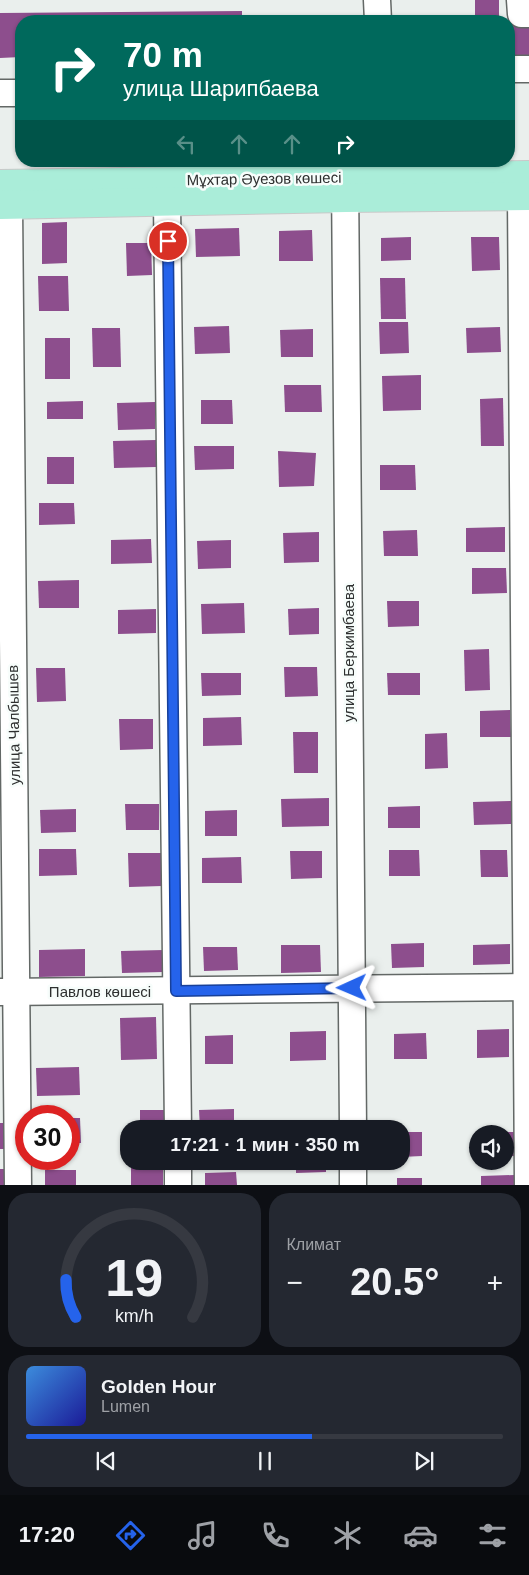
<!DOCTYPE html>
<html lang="ru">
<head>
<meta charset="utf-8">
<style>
	:root { --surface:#171b24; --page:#242831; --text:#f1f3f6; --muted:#9ea1a6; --line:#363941; --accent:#2563eb }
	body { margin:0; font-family:Arial,sans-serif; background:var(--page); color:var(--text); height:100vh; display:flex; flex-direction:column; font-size:19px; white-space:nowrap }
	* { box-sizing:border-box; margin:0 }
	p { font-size:16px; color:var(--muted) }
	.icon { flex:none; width:28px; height:28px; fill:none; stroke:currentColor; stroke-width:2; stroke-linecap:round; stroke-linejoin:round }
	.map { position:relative; height:1185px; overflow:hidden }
	.drawer { display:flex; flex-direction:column; gap:8px; padding:8px; background:#0d0f14; flex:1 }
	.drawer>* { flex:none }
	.hud { position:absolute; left:15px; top:15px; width:500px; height:152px; border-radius:20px; box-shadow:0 1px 4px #0004; background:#00695c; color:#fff; overflow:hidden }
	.buttons { position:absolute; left:469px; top:1125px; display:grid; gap:10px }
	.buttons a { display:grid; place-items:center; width:45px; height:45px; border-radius:50%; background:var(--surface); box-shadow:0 1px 4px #0004; font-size:25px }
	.speed { position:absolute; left:15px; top:1105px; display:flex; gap:10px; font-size:25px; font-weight:700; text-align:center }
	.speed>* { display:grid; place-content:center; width:65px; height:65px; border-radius:50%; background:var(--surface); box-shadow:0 1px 4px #0004; line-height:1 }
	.speed .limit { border:8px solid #d22; background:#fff; color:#111 }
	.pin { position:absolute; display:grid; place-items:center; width:42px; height:42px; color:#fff; margin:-21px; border:2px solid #fff; border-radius:50%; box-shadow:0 1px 5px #0007 }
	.me { position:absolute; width:55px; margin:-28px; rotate:269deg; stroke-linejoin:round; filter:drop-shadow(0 0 4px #0008) }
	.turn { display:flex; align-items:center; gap:18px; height:105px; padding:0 25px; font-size:22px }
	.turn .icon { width:65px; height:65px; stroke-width:2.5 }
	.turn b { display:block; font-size:35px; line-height:42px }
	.lanes { display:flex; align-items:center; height:48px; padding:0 25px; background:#0003; justify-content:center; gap:25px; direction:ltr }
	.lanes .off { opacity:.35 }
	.big { font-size:38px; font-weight:700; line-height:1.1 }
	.drawer .widget { flex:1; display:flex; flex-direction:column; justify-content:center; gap:8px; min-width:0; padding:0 18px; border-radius:20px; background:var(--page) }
	.drawer .dial { align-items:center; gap:0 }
	.dial svg { height:130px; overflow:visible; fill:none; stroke:var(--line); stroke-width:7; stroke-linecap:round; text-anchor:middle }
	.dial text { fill:var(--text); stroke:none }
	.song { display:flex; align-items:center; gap:15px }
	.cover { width:60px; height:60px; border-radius:8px; background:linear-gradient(135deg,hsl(210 70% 55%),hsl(240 70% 35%)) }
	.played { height:5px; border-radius:2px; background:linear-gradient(90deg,var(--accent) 60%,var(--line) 60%) }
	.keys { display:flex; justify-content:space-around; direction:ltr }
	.heat { display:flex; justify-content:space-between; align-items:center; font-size:28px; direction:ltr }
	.drawer .tiles { flex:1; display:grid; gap:8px; grid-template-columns:1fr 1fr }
	.widget:last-child { grid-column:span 2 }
	.trip { position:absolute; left:120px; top:1120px; width:290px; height:50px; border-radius:20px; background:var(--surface); box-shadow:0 1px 4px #0004; font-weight:700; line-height:50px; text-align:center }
	.dock { display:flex; height:80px; justify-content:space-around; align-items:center; background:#090b0e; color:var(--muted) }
	.dock .icon { width:35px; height:35px }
	.dock .current { color:var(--accent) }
	.dock b { font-size:22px; color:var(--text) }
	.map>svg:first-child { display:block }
	.building { fill:#8d4e8d }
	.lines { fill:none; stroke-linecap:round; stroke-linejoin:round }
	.minor-casing { stroke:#636866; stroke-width:29 }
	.major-casing { stroke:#c9c9c9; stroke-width:30 }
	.minor { stroke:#fff; stroke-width:26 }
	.major { stroke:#aaedd9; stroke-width:28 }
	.route-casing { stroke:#184099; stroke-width:12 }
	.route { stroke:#2563eb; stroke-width:9 }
	.labels { text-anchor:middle; stroke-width:5; stroke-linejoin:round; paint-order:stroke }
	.street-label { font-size:15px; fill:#2e3030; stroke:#f7fdfb }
</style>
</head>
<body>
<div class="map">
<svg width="529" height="1185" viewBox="0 0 529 1185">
	<rect width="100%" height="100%" fill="#eaefed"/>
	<g class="building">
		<rect x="475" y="0" width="24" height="21"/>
		<polygon points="242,11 242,21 21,21 21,57 0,58 0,13"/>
		<rect x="509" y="24" width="20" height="33"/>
		<polygon points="67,222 67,263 42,264 42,223"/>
		<polygon points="239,228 240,256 196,257 195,229"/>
		<polygon points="312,230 313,261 279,261 279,231"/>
		<polygon points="411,237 411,260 381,261 381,238"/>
		<polygon points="471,237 499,237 500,270 472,271"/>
		<polygon points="126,243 151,243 152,275 127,276"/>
		<polygon points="38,276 68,276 69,311 39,311"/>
		<polygon points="380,278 405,278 406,319 381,319"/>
		<polygon points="379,322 408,322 409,353 380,354"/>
		<polygon points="229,326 230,353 195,354 194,327"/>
		<polygon points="500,327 501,352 467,353 466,328"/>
		<polygon points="92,328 120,328 121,367 93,367"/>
		<polygon points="313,329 313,357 281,357 280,330"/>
		<rect x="45" y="338" width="25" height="41"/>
		<polygon points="421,375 421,410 383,411 382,376"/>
		<polygon points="284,385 321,385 322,412 285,412"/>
		<polygon points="503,398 504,446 481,446 480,399"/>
		<polygon points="201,400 232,400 233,424 201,424"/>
		<polygon points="83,401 83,419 47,419 47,402"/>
		<polygon points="155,402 155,429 118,430 117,403"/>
		<polygon points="156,440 156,467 114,468 113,441"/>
		<polygon points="194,446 234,446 234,469 195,470"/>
		<polygon points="278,451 316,453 314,486 279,487"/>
		<rect x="47" y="457" width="27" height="27"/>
		<polygon points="380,465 415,465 416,490 380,490"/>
		<polygon points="39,503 74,503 75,524 39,525"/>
		<polygon points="505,527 505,552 466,552 466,528"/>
		<polygon points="417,530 418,556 384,556 383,531"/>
		<polygon points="319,532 319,562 284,563 283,533"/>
		<polygon points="151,539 152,563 111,564 111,540"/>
		<polygon points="231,540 231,568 198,569 197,541"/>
		<polygon points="472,568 506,568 507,593 472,594"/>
		<polygon points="79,580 79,608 39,608 38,581"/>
		<polygon points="387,601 419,601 419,626 388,627"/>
		<polygon points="244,603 245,633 202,634 201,604"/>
		<polygon points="319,608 319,634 289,635 288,609"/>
		<polygon points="156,609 156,633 118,634 118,610"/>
		<polygon points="489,649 490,690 465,691 464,650"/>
		<polygon points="284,667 317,667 318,696 285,697"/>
		<polygon points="36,668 65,668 66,701 37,702"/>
		<polygon points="201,673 241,673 241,695 202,696"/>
		<polygon points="387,673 420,673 420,695 388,695"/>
		<polygon points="510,710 511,737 480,737 480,711"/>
		<polygon points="241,717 242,745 203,746 203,718"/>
		<polygon points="119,719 153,719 153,749 120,750"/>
		<polygon points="293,732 318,732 318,773 294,773"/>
		<polygon points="447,733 448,768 425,769 425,734"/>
		<polygon points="329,798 329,826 282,827 281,799"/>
		<polygon points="511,801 511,824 474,825 473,802"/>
		<polygon points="125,804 159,804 159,830 126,830"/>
		<polygon points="420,806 420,828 388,828 388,807"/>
		<polygon points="76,809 76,832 41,833 40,810"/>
		<polygon points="237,810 237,836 205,836 205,811"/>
		<polygon points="39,849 76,849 77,875 39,876"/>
		<polygon points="389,850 419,850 420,876 389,876"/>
		<polygon points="480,850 507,850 508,877 481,877"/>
		<polygon points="290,851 322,851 322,878 291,879"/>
		<polygon points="128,853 161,853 162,886 129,887"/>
		<polygon points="241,857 242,883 202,883 202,858"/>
		<polygon points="424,943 424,967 392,968 391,944"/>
		<polygon points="510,944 510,964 473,965 473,945"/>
		<polygon points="281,945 320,945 321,972 281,973"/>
		<polygon points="203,947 237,947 238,970 204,971"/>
		<polygon points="85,949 85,976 39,977 39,950"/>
		<polygon points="164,950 164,972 122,973 121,951"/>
		<polygon points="156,1017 157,1059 121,1060 120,1018"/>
		<polygon points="509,1029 509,1057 477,1058 477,1030"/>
		<polygon points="326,1031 326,1060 290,1061 290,1032"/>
		<polygon points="426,1033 427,1059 394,1059 394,1034"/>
		<polygon points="233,1035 233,1064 205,1064 205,1036"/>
		<polygon points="79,1067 80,1095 37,1096 36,1068"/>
		<polygon points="234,1109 234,1129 200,1129 199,1110"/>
		<rect x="140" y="1110" width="25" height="19"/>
		<polygon points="69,1118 80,1118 81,1143 69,1143"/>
		<rect x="0" y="1123" width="9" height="26"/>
		<polygon points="401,1132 422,1132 422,1156 401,1157"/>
		<polygon points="499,1132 515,1132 515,1156 505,1156 505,1134 499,1134"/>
		<rect x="474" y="1133" width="4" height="24"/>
		<polygon points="296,1161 326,1161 326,1172 296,1173"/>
		<polygon points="163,1166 163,1185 131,1185 131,1167"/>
		<rect x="0" y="1169" width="5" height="16"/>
		<rect x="45" y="1170" width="31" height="15"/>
		<polygon points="236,1172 237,1185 205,1185 205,1173"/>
		<polygon points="514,1175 514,1185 481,1185 481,1176"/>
		<rect x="397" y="1178" width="25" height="7"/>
	</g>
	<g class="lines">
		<g class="minor-casing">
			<g id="minor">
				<polyline points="377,0 378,21"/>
				<polyline points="520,0 521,14 529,14"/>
				<polyline points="509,69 529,69"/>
				<polyline points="0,93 21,93"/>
				<polyline points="345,177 353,1129"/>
				<polyline points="521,196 528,1185"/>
				<polyline points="167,202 178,1129"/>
				<polyline points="9,205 18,1185"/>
				<polyline points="0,992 529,987"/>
				<polyline points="178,1161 178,1185"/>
				<polyline points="353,1161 353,1185"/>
			</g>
		</g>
		<g class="major-casing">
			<g id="major">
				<polyline points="0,184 529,175"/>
				<polyline points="0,205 346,198 529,196"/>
			</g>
		</g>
		<use href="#minor" class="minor"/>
		<use href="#major" class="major"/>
	</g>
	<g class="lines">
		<g class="route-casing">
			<polyline id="route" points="168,241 176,991 352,988"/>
		</g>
		<use href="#route" class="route"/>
	</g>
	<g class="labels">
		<g class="street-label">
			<text transform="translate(264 179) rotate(-1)" y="5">Мұхтар Әуезов көшесі</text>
			<text transform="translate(349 653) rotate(-90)" y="5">улица Беркимбаева</text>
			<text transform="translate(14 725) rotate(-91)" y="5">улица Чалбышев</text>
			<text x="100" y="997">Павлов көшесі</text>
		</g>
	</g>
</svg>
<div class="buttons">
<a><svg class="icon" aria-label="sound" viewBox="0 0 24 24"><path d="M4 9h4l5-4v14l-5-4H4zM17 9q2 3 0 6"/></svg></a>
</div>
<div class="speed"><div class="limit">30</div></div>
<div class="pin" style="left:168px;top:241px;background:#d93025"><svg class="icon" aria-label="arrive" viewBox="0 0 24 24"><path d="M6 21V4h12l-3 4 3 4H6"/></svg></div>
<svg class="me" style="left:352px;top:988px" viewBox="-20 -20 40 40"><path d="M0-17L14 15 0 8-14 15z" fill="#2563eb" stroke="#fff" stroke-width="4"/></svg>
<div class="trip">17:21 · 1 мин · 350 m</div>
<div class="hud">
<div class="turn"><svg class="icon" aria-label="right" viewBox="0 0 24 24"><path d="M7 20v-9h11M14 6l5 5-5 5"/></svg><div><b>70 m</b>улица Шарипбаева</div></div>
<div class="lanes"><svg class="icon off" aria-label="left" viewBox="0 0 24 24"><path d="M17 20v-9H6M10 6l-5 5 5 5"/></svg><svg class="icon off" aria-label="ahead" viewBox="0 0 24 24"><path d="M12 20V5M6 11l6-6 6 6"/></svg><svg class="icon off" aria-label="ahead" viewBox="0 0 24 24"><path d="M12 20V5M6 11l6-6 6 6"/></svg><svg class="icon" aria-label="right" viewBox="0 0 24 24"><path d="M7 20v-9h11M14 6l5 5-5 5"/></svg></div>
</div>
</div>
<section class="drawer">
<div class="tiles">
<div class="widget dial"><svg viewBox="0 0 100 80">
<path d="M14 69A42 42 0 1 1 86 69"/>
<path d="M14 69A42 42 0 0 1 8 46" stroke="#2563eb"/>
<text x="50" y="56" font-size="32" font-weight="700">19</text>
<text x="50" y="72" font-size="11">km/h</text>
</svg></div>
<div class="widget"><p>Климат</p>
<div class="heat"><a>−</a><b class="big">20.5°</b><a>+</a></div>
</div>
<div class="widget">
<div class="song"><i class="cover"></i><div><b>Golden Hour</b><p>Lumen</p></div></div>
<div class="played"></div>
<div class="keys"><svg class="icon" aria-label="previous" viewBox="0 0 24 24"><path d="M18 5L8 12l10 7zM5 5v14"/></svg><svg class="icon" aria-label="pause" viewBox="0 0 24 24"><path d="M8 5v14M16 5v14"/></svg><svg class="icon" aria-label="next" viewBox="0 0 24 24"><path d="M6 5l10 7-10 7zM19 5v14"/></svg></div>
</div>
</div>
</section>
<nav class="dock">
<b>17:20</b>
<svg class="icon current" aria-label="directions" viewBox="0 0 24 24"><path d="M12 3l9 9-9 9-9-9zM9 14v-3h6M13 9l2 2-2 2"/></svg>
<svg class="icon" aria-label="music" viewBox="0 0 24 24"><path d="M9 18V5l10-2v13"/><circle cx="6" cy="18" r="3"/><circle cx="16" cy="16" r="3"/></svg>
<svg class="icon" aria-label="phone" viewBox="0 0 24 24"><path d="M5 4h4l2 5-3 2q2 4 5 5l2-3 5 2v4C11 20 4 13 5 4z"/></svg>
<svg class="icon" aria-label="climate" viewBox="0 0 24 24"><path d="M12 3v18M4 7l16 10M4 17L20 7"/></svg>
<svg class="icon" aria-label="car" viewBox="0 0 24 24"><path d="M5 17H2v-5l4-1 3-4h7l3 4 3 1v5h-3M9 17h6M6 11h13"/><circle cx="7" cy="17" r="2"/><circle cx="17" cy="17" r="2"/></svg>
<svg class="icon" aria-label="filters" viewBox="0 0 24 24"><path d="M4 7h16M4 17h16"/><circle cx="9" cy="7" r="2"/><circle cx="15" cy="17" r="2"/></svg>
</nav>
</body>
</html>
